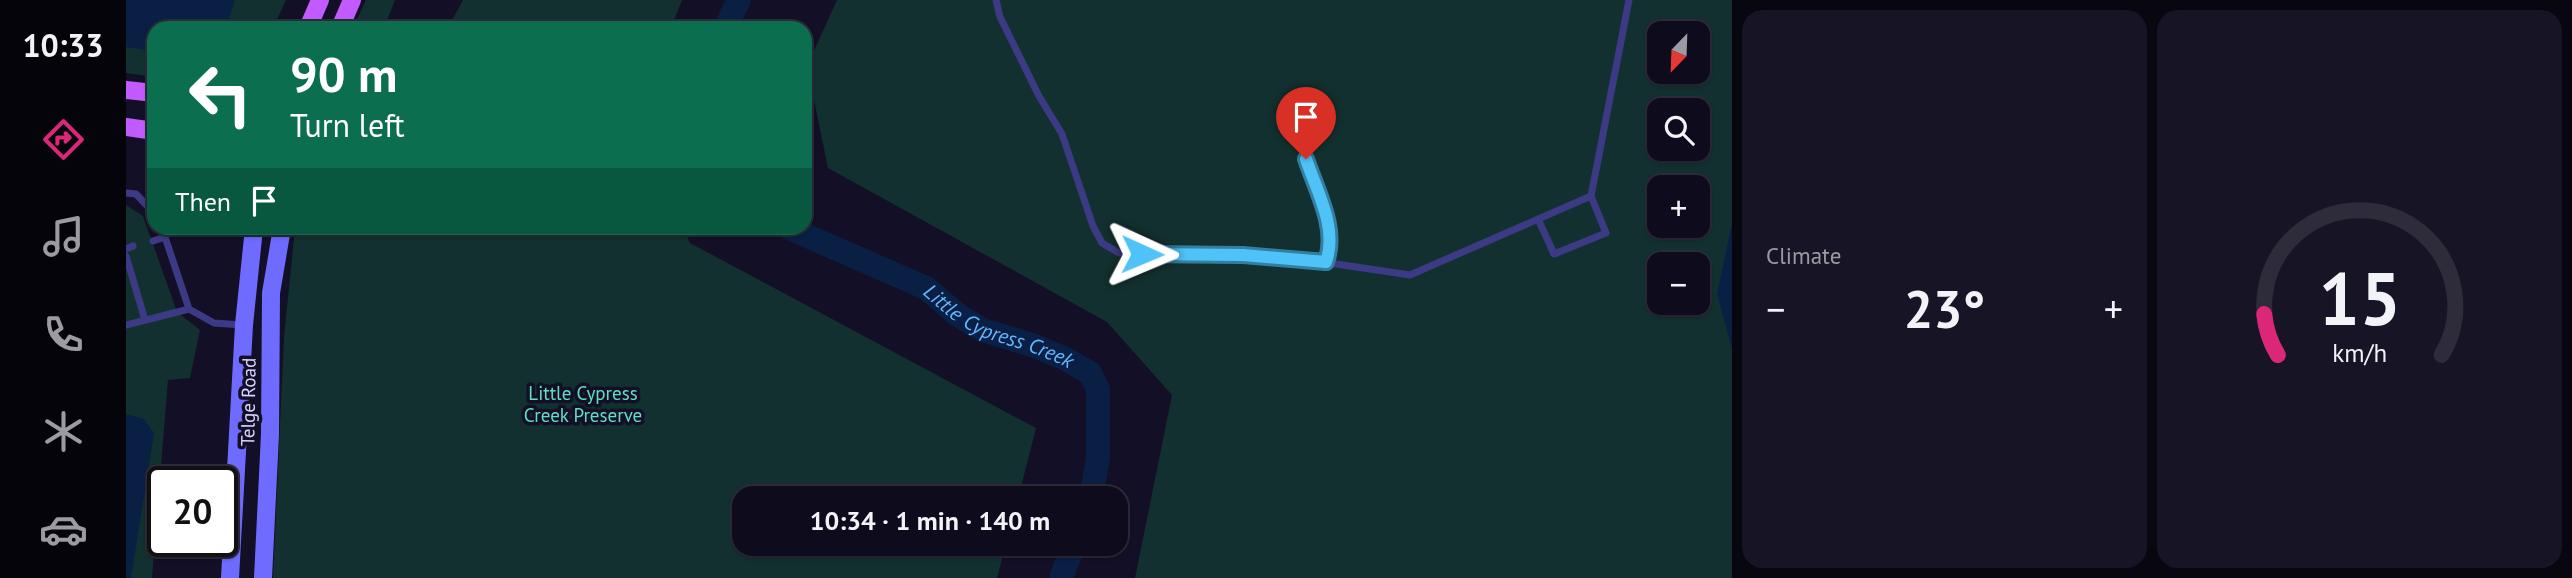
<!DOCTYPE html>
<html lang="en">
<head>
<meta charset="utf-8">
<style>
	:root { --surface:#0e0b1c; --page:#171425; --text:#f1f3f6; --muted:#9b9ba3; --line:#2e2b3b; --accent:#db2777 }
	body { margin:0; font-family:"PT Sans",sans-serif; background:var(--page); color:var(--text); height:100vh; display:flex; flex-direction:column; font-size:26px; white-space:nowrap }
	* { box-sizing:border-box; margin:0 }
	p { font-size:23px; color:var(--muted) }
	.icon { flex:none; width:38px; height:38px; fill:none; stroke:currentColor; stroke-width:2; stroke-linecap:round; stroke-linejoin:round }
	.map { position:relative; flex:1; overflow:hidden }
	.sheet { display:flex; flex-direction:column; gap:10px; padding:10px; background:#08060f; width:840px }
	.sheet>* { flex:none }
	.banner { position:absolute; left:21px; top:21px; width:665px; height:214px; border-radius:21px; box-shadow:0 2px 5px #0004,0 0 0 2px var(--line); background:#0b6e4f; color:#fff; overflow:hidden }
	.needle { width:46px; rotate:203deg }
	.fabs { position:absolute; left:1521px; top:21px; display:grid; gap:14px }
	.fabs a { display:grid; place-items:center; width:63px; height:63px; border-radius:14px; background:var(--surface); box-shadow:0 2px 5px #0004,0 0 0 2px var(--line); font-size:35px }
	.speed { position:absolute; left:21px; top:466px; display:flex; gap:14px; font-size:35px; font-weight:700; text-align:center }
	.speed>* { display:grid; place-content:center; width:91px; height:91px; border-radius:50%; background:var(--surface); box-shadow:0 2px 5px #0004,0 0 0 2px var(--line); line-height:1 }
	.speed .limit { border:4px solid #111; border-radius:10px; background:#fff; color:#111 }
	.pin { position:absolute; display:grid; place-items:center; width:60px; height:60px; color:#fff; margin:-72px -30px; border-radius:50% 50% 50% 0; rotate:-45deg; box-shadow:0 0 7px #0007 }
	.pin .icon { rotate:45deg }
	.me { position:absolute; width:77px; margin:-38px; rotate:91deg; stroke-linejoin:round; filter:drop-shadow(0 0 5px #0008) }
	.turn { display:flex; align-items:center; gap:24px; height:147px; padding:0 28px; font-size:32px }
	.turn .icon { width:91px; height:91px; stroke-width:2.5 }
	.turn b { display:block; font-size:49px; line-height:60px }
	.then { display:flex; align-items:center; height:66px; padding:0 28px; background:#0003; gap:14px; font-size:26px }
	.big { font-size:52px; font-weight:700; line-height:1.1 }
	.sheet .card { flex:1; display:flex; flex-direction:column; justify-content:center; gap:10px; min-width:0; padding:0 24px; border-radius:21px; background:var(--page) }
	.sheet .dial { align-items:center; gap:0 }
	.dial svg { height:182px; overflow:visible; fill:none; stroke:var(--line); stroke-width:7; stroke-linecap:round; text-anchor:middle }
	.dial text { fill:var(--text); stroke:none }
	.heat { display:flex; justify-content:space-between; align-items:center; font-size:38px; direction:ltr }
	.sheet .tiles { flex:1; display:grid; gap:10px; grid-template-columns:repeat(2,1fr) }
	.trip { position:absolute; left:606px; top:486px; width:396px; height:70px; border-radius:21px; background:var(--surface); box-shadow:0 2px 5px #0004,0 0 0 2px var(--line); font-weight:700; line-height:70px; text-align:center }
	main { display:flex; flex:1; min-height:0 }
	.tabs { display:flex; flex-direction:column; width:126px; justify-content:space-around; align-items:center; background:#06040b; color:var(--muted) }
	.tabs .icon { width:49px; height:49px }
	.tabs .on { color:var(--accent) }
	.tabs b { font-size:32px; color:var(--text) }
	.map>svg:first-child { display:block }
	.green { fill:#12302f; fill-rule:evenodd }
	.water { fill:#0a1f44 }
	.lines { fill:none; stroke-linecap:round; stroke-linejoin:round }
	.river { stroke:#0a1f44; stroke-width:24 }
	.lane { stroke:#3d3a85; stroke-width:7 }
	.secondary { stroke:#6f6bff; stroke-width:18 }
	.primary { stroke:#c25bff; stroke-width:18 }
	.route-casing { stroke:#337fa1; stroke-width:18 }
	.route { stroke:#4fc3f7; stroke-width:12 }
	.labels { text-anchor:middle; stroke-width:7; stroke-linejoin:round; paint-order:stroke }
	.park-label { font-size:19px; fill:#5fe0c0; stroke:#130f26 }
	.street-label { font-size:19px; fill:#d9d4ff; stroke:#130f26 }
	.water-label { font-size:21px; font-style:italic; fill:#62b6ff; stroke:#130f26 }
</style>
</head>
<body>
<main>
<nav class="tabs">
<b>10:33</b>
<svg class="icon on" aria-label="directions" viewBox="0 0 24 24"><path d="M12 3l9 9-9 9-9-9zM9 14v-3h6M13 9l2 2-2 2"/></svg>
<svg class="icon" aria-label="music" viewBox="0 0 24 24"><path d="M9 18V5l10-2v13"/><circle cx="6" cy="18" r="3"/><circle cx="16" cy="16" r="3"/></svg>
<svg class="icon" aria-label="phone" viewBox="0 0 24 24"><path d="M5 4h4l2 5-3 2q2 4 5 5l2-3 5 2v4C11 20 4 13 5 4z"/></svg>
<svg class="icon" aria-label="climate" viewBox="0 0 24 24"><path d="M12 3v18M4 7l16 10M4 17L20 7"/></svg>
<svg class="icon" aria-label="car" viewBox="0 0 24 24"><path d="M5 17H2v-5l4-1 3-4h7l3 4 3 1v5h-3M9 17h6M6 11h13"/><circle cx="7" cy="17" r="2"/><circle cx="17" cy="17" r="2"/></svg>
</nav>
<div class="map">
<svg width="1606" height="578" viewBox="0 0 1606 578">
	<rect width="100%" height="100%" fill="#130f26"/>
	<g class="green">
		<polygon points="0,0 160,0 147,28 28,28 28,77 0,73"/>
		<polygon points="240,0 269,0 258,28 227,28"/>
		<polygon points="337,0 556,0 545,28 322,28"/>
		<path d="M711,0H1606V578H1009L1046,395L981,322L702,168L681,66ZM1533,33H1572V72H1533ZM1533,110H1572V149H1533ZM1533,187H1572V226H1533ZM1533,264H1572V303H1533Z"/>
		<polygon points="0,205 17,216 51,312 74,330 64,378 42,380 26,578 0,578"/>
		<polygon points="169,228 557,228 564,243 910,428 892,499 618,499 618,544 880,544 871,578 147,578 158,337"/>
	</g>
	<g class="water">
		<polygon points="0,0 109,0 100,28 28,28 28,51 0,47"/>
		<polygon points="1606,223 1606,349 1591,294"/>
		<polygon points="0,414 18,419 28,433 5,578 0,578"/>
	</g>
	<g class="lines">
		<g class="river">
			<polyline points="599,28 613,0"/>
			<path id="s1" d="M663,228L800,288L833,316L857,330L906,345L938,358L964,373L972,389V458L965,499"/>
			<polyline points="935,578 948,544"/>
		</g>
		<g class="lane">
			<polyline points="870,0 874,17 913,96 936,134 967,226 976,243 993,253 1117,255 1210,264 1284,275 1465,196"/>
			<path d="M1180,159C1191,192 1212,228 1200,262"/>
			<polyline points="0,193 10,194 28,213"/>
			<polyline points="1412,219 1428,254 1480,233 1465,196 1503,0"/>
			<polyline points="36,228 63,309 88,323 116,325"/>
			<polyline points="27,241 39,237"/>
			<polyline points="0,249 7,246"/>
			<polyline points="0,256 19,320"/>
			<polyline points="0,325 63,309"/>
		</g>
		<g class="secondary">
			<polyline points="104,578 118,325 128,228"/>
			<polyline points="137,578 144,434 145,293 156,228"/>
		</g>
		<g class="primary">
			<polyline points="182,28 194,0"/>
			<polyline points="214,28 226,0"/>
			<polyline points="0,90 28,93"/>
			<polyline points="0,127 28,131"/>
		</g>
	</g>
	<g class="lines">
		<g class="route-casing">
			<path id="route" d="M1016,254L1117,255L1200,262C1212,228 1191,192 1180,159"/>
		</g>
		<use href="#route" class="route"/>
	</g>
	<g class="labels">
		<g class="park-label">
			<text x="457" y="400">Little Cypress<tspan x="457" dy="22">Creek Preserve</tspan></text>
		</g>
		<g class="street-label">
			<text transform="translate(122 402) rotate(-89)" y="7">Telge Road</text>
		</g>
		<g class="water-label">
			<text dy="7" stroke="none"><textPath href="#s1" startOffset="233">Little Cypress Creek</textPath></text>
		</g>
	</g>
</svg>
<div class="fabs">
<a><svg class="needle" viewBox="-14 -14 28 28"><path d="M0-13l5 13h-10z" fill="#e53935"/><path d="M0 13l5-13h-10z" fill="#9b9ba3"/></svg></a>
<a><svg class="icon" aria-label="search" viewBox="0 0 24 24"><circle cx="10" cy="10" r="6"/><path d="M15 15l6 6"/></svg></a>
<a>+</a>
<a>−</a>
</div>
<div class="speed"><div class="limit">20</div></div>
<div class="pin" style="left:1180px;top:159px;background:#d93025"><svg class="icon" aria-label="arrive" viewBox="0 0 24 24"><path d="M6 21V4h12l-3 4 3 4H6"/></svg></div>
<svg class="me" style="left:1016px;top:254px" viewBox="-20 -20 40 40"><path d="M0-17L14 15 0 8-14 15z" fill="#4fc3f7" stroke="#fff" stroke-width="4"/></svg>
<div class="trip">10:34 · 1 min · 140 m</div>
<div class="banner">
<div class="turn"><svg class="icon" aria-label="left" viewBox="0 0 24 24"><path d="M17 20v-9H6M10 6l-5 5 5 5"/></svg><div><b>90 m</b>Turn left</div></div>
<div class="then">Then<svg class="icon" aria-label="arrive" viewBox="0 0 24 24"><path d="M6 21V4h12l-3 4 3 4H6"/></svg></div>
</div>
</div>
<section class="sheet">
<div class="tiles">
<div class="card"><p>Climate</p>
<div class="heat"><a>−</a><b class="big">23°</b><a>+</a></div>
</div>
<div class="card dial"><svg viewBox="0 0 100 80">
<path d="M14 69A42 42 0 1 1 86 69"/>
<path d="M14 69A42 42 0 0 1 8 51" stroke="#db2777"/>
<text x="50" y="56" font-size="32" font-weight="700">15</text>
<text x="50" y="72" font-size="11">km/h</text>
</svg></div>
</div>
</section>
</main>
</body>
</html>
